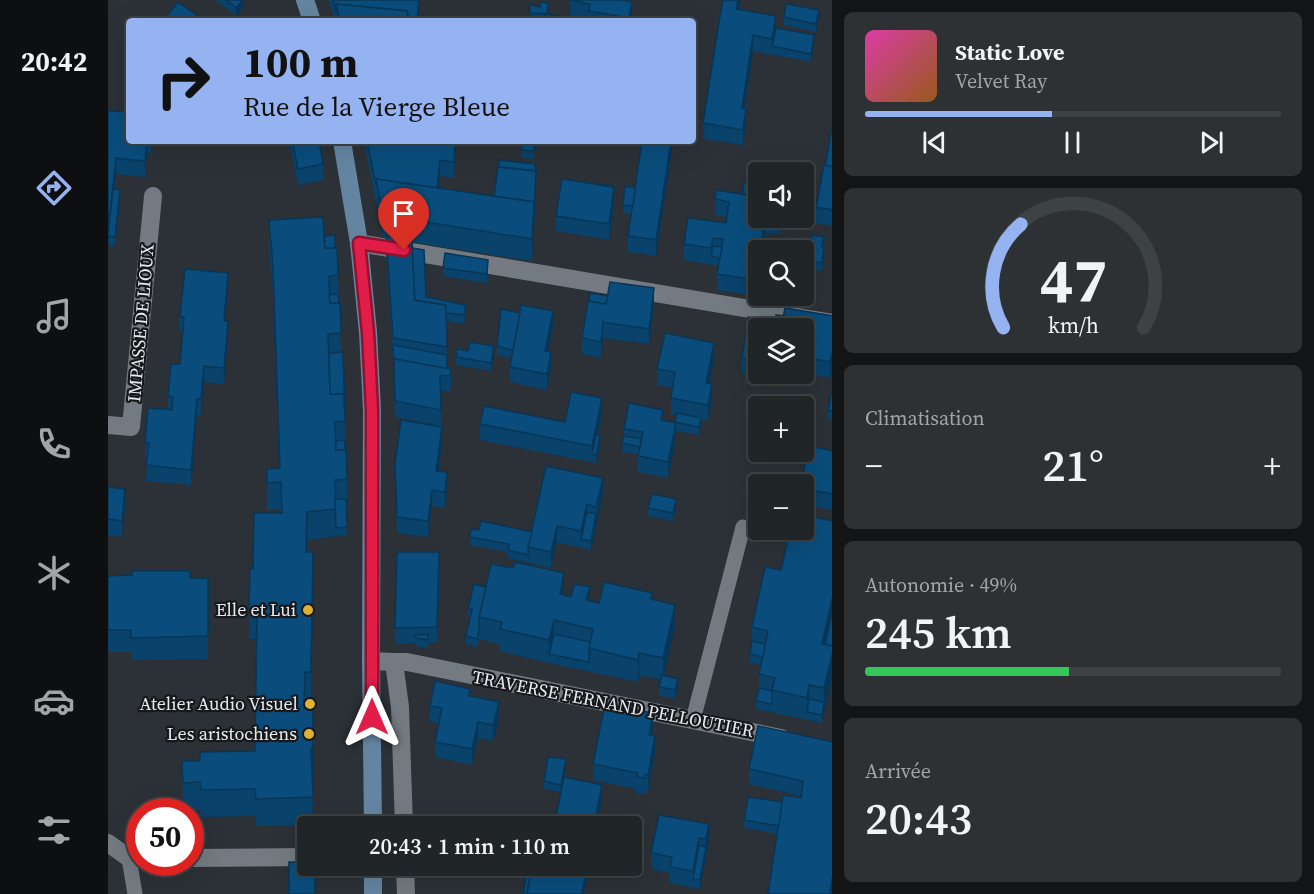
<!DOCTYPE html>
<html lang="fr">
<head>
<meta charset="utf-8">
<style>
	:root { --surface:#202528; --page:#2d3134; --text:#f1f3f6; --muted:#a2a5a8; --line:#3d4245; --accent:#95b2f1 }
	body { margin:0; font-family:"Source Serif 4",serif; background:var(--page); color:var(--text); height:100vh; display:flex; flex-direction:column; font-size:22px; white-space:nowrap }
	* { box-sizing:border-box; margin:0 }
	p { font-size:20px; color:var(--muted) }
	.icon { flex:none; width:33px; height:33px; fill:none; stroke:currentColor; stroke-width:2; stroke-linecap:round; stroke-linejoin:round }
	.map { position:relative; flex:1; overflow:hidden }
	.drawer { display:flex; flex-direction:column; gap:12px; padding:12px; background:#121416; width:482px }
	.drawer>* { flex:none }
	.guide { position:absolute; left:18px; top:18px; width:570px; height:126px; border-radius:6px; box-shadow:0 6px 24px #0002,0 0 0 2px var(--line); background:#95b2f1; color:#111; overflow:hidden }
	.controls { position:absolute; left:640px; top:162px; display:grid; gap:12px }
	.controls a { display:grid; place-items:center; width:66px; height:66px; border-radius:6px; background:var(--surface); box-shadow:0 6px 24px #0002,0 0 0 2px var(--line); font-size:30px }
	.speed { position:absolute; left:18px; top:798px; display:flex; gap:12px; font-size:30px; font-weight:700; text-align:center }
	.speed>* { display:grid; place-content:center; width:78px; height:78px; border-radius:50%; background:var(--surface); box-shadow:0 6px 24px #0002,0 0 0 2px var(--line); line-height:1 }
	.speed .limit { border:9px solid #d22; background:#fff; color:#111 }
	.pin { position:absolute; display:grid; place-items:center; width:51px; height:51px; color:#fff; margin:-62px -26px; border-radius:50% 50% 50% 0; rotate:-45deg; box-shadow:0 0 6px #0007 }
	.pin .icon { rotate:45deg }
	.me { position:absolute; width:66px; margin:-33px; rotate:0deg; stroke-linejoin:round; filter:drop-shadow(0 0 4px #0008) }
	.turn { display:flex; align-items:center; gap:21px; height:126px; padding:0 18px; font-size:27px }
	.turn .icon { width:78px; height:78px; stroke-width:2.5 }
	.turn b { display:block; font-size:42px; line-height:51px }
	.big { font-size:45px; font-weight:600; line-height:1.1 }
	.drawer .card { flex:1; display:flex; flex-direction:column; justify-content:center; gap:9px; min-width:0; padding:0 21px; border-radius:9px; background:var(--page) }
	.drawer .dial { align-items:center; gap:0 }
	.dial svg { height:156px; overflow:visible; fill:none; stroke:var(--line); stroke-width:7; stroke-linecap:round; text-anchor:middle }
	.dial text { fill:var(--text); stroke:none }
	.song { display:flex; align-items:center; gap:18px }
	.cover { width:72px; height:72px; border-radius:9px; background:linear-gradient(135deg,hsl(320 70% 55%),hsl(30 70% 35%)) }
	.played { height:6px; border-radius:3px; background:linear-gradient(90deg,var(--accent) 45%,var(--line) 45%) }
	.keys { display:flex; justify-content:space-around; direction:ltr }
	.heat { display:flex; justify-content:space-between; align-items:center; font-size:33px; direction:ltr }
	.charge { height:9px; border-radius:4px; background:linear-gradient(90deg,#34c759 49%,var(--line) 0) }
	.trip { position:absolute; left:189px; top:816px; width:345px; height:60px; border-radius:6px; background:var(--surface); box-shadow:0 6px 24px #0002,0 0 0 2px var(--line); font-weight:600; line-height:60px; text-align:center }
	main { display:flex; flex:1; min-height:0 }
	.tabs { display:flex; flex-direction:column; width:108px; justify-content:space-around; align-items:center; background:#0d0f10; color:var(--muted) }
	.tabs .icon { width:42px; height:42px }
	.tabs .on { color:var(--accent) }
	.tabs b { font-size:27px; color:var(--text) }
	.map>svg:first-child { display:block }
	.lines { fill:none; stroke-linecap:round; stroke-linejoin:round }
	.lane { stroke:#737a81; stroke-width:15 }
	.street { stroke:#737a81; stroke-width:18 }
	.secondary { stroke:#6485a1; stroke-width:18 }
	.wall { fill:#09426b }
	.shaded-wall { fill:#073657 }
	.building { fill:#0a4d7c; stroke:#073657; stroke-width:1.5 }
	.route-casing { stroke:#92132f; stroke-width:15 }
	.route { stroke:#e11d48; stroke-width:10 }
	.poi-dot { fill:#ddb133; stroke:#16181b; stroke-width:2 }
	.labels { text-anchor:middle; stroke-width:4.5; stroke-linejoin:round; paint-order:stroke }
	.street-label { font-size:18px; fill:#e7ebef; stroke:#16181b }
	.poi-label { font-size:18px; fill:#e7ebef; stroke:#16181b; text-anchor:end }
</style>
</head>
<body>
<main>
<nav class="tabs">
<b>20:42</b>
<svg class="icon on" aria-label="directions" viewBox="0 0 24 24"><path d="M12 3l9 9-9 9-9-9zM9 14v-3h6M13 9l2 2-2 2"/></svg>
<svg class="icon" aria-label="music" viewBox="0 0 24 24"><path d="M9 18V5l10-2v13"/><circle cx="6" cy="18" r="3"/><circle cx="16" cy="16" r="3"/></svg>
<svg class="icon" aria-label="phone" viewBox="0 0 24 24"><path d="M5 4h4l2 5-3 2q2 4 5 5l2-3 5 2v4C11 20 4 13 5 4z"/></svg>
<svg class="icon" aria-label="climate" viewBox="0 0 24 24"><path d="M12 3v18M4 7l16 10M4 17L20 7"/></svg>
<svg class="icon" aria-label="car" viewBox="0 0 24 24"><path d="M5 17H2v-5l4-1 3-4h7l3 4 3 1v5h-3M9 17h6M6 11h13"/><circle cx="7" cy="17" r="2"/><circle cx="17" cy="17" r="2"/></svg>
<svg class="icon" aria-label="filters" viewBox="0 0 24 24"><path d="M4 7h16M4 17h16"/><circle cx="9" cy="7" r="2"/><circle cx="15" cy="17" r="2"/></svg>
</nav>
<div class="map">
<svg width="725" height="894" viewBox="0 0 725 894">
	<rect width="100%" height="100%" fill="#2b3136"/>
	<g class="lines">
		<g class="lane">
			<polyline points="585,720 635,527"/>
			<polyline points="21,858 27,894"/>
		</g>
		<g class="street">
			<polyline points="251,243 725,323"/>
			<polyline points="0,425 23,427 45,196"/>
			<polyline points="263,661 286,662 292,707 296,826"/>
			<polyline points="286,662 299,662 673,738"/>
			<polyline points="0,843 21,858 32,858"/>
			<polyline points="82,858 200,857"/>
			<polyline points="297,866 298,894"/>
		</g>
		<g class="secondary">
			<polyline points="197,0 204,21"/>
			<polyline points="234,141 251,243 260,332 264,410 263,661 265,826"/>
			<polyline points="265,894 265,866"/>
		</g>
	</g>
	<g class="wall">
		<polygon points="108,0 135,0 135,8 128,16"/>
		<polygon points="221,0 312,0 310,21 227,21"/>
		<polygon points="462,0 515,0 524,18 523,21 481,21 481,20 462,16"/>
		<polygon points="632,0 631,9 668,28 706,43 703,62 645,51 636,109 638,125 635,145 595,139 595,123"/>
		<polygon points="422,5 440,14 453,21 422,21"/>
		<polygon points="676,17 711,18 708,32 676,25"/>
		<polygon points="0,111 21,141 43,141 43,153 39,152 37,177 8,174 6,189 12,198 7,245 0,245 0,242 0,247"/>
		<polygon points="725,121 725,226 708,223 708,207 717,166"/>
		<polygon points="181,141 211,141 215,164 215,180 190,185"/>
		<polygon points="256,141 327,141 328,143 347,161 346,178 332,176 331,188 386,196 428,171 428,187 424,261 304,242 304,248 318,297 358,313 356,324 338,321 339,369 343,369 343,385 342,392 333,390 333,426 287,417 286,375 278,252 278,238 275,237"/>
		<polygon points="397,141 426,141 426,159 414,158 413,146 397,145"/>
		<polygon points="565,141 548,256 520,252 520,236 523,214 515,213 515,205"/>
		<polygon points="608,190 651,218 674,218 672,234 657,233 654,250 651,250 651,273 648,296 609,290 609,274 611,266 576,260 576,244 618,223 619,217 607,215"/>
		<polygon points="506,203 501,240 448,231 448,216"/>
		<polygon points="161,220 216,236 227,248 230,275 233,352 237,413 237,450 239,479 239,507 238,507 239,535 199,540 199,552 205,579 203,699 197,699 197,708 205,775 204,775 205,825 148,826 147,816 93,817 92,810 75,810 74,761 92,761 147,751 149,639 141,639 141,611 145,569 173,513 173,510 159,510 159,469 171,468 165,293 161,248"/>
		<polygon points="716,245 716,256 714,271 700,269 700,260"/>
		<polygon points="335,268 380,268 379,283 335,276"/>
		<polygon points="120,289 117,321 120,337 116,384 96,382 93,415 89,415 83,485 38,481 39,459 37,458 37,443 60,410 60,396 72,364 75,332 72,332 72,316"/>
		<polygon points="480,301 546,304 541,344 495,338 493,358 474,354 474,338"/>
		<polygon points="677,308 725,316 725,365 722,378 696,373 696,328 651,328 651,374 671,374 671,379 634,373 634,358 640,317 667,321 668,315 676,316"/>
		<polygon points="445,327 440,351 443,368 439,390 402,382 402,367 403,358 389,355 389,346"/>
		<polygon points="386,355 383,371 348,365 348,357"/>
		<polygon points="606,359 601,383 604,400 600,421 593,419 593,426 591,435 568,431 568,439 560,478 530,472 530,454 514,452 516,429 555,421 567,423 568,415 563,414 563,398 565,388 549,385 549,369"/>
		<polygon points="725,384 725,420 720,419 720,411"/>
		<polygon points="494,414 490,435 492,444 488,463 372,440 372,424 457,422"/>
		<polygon points="334,443 330,471 339,488 337,508 324,506 320,537 289,533 287,464"/>
		<polygon points="725,451 725,510 696,505 696,484"/>
		<polygon points="0,487 17,505 14,537 0,535"/>
		<polygon points="495,494 483,550 449,542 443,568 400,558 400,552 362,545 362,537 371,530 424,532"/>
		<polygon points="568,507 565,521 540,516 540,508"/>
		<polygon points="725,521 725,674 714,723 648,709 648,701 651,688 651,674 653,665 642,663 642,654 644,641 644,627 673,570 699,530"/>
		<polygon points="331,568 329,642 320,643 320,649 308,646 307,643 287,644 287,628"/>
		<polygon points="0,576 100,578 100,659 23,660 23,652 0,652"/>
		<polygon points="378,587 456,595 491,603 544,600 567,627 556,675 570,687 567,699 551,695 551,687 553,680 531,675 530,682 441,663 392,651 392,644 371,639 369,647 358,644 358,636 362,617 360,617 360,609"/>
		<polygon points="362,696 391,717 385,741 370,738 364,765 327,757 327,742 331,723 322,722 322,706"/>
		<polygon points="545,729 544,735 547,752 540,791 537,790 537,794 528,793 528,789 485,780 485,764"/>
		<polygon points="725,742 724,894 660,894 669,834 636,828 636,820 674,802 693,798 693,796 641,784 641,769"/>
		<polygon points="458,767 456,777 494,800 436,789 436,781"/>
		<polygon points="551,815 601,840 592,889 562,883 562,873 543,869 543,853"/>
	</g>
	<g class="shaded-wall">
		<polygon points="135,0 135,8 128,16 128,8"/>
		<polygon points="311,0 312,0 310,21 309,21"/>
		<polygon points="630,0 632,0 632,3 628,24 628,9"/>
		<polygon points="524,2 524,18 523,21 521,21"/>
		<polygon points="711,10 711,18 708,32 708,24"/>
		<polygon points="668,16 668,32 664,46 664,55 664,39"/>
		<polygon points="645,35 645,51 634,124 634,108"/>
		<polygon points="706,35 706,43 703,62 703,54"/>
		<polygon points="638,109 638,125 635,145 635,130"/>
		<polygon points="39,141 39,152 37,177 37,161"/>
		<polygon points="563,141 565,141 565,143 548,256 548,240"/>
		<polygon points="347,145 347,161 346,178 346,162"/>
		<polygon points="8,158 8,174 0,247 0,231"/>
		<polygon points="332,160 332,176 329,210 329,194"/>
		<polygon points="428,171 428,187 424,261 424,239"/>
		<polygon points="506,187 506,203 501,240 501,224"/>
		<polygon points="12,190 12,198 7,245 7,237"/>
		<polygon points="657,218 657,233 654,250 652,250"/>
		<polygon points="672,218 674,218 672,234"/>
		<polygon points="716,248 716,256 714,271 714,263"/>
		<polygon points="651,257 651,273 648,296 648,280"/>
		<polygon points="120,273 120,289 116,337 116,321"/>
		<polygon points="546,288 546,304 541,344 541,329"/>
		<polygon points="445,311 445,327 437,367 437,351"/>
		<polygon points="120,321 120,337 116,384 116,368"/>
		<polygon points="495,322 495,338 493,358 493,342"/>
		<polygon points="606,343 606,359 598,399 598,383"/>
		<polygon points="386,346 386,355 383,371 383,363"/>
		<polygon points="725,349 725,365 722,378 722,362"/>
		<polygon points="443,352 443,368 439,390 439,374"/>
		<polygon points="96,366 96,382 93,415 93,399"/>
		<polygon points="604,384 604,400 600,421 600,405"/>
		<polygon points="494,398 494,414 486,454 484,454 484,462 484,446"/>
		<polygon points="89,399 89,415 83,485 83,470"/>
		<polygon points="593,418 593,426 591,435 591,427"/>
		<polygon points="568,423 568,439 560,478 560,462"/>
		<polygon points="334,427 334,443 328,487 328,471"/>
		<polygon points="492,436 492,444 488,463 488,455"/>
		<polygon points="339,472 339,488 337,508 337,492"/>
		<polygon points="495,478 495,494 483,550 483,541"/>
		<polygon points="17,489 17,505 14,537 14,521"/>
		<polygon points="324,490 324,506 320,537 320,521"/>
		<polygon points="568,499 568,507 565,521 565,513"/>
		<polygon points="479,504 479,520 473,539 473,531"/>
		<polygon points="449,526 449,542 443,568 443,552"/>
		<polygon points="456,573 456,595 452,594"/>
		<polygon points="482,587 482,610 478,600"/>
		<polygon points="725,595 725,617 716,658 714,644"/>
		<polygon points="567,605 567,627 555,680 555,658"/>
		<polygon points="446,620 446,642 441,654 441,663 441,640"/>
		<polygon points="725,651 725,674 714,723 714,715 716,703 716,688"/>
		<polygon points="531,653 531,675 530,682 530,660"/>
		<polygon points="570,679 570,687 567,699 567,690"/>
		<polygon points="701,685 701,708 699,712 699,698"/>
		<polygon points="391,702 391,717 385,741 385,725"/>
		<polygon points="205,708 205,775 203,776 203,748"/>
		<polygon points="545,713 545,729 541,751 541,735"/>
		<polygon points="370,722 370,738 364,765 364,749"/>
		<polygon points="547,736 547,752 540,791 540,775"/>
		<polygon points="458,759 458,767 453,793 453,785"/>
		<polygon points="494,785 494,800 489,826 486,826"/>
		<polygon points="601,824 601,840 592,889 592,880"/>
		<polygon points="591,838 591,854 585,879 585,871"/>
		<polygon points="479,866 482,866 476,894 474,894"/>
		<polygon points="725,873 725,889 724,894 722,894"/>
	</g>
	<g class="building">
		<polygon points="118,0 135,0 128,8"/>
		<polygon points="225,0 311,0 309,18 300,17 299,11 228,4 228,11"/>
		<polygon points="462,0 513,0 524,2 521,18 481,11 482,4"/>
		<polygon points="615,0 630,0 628,9 668,16 664,39 645,35 634,108 638,109 635,130 595,123 610,28"/>
		<polygon points="70,2 97,21 55,21"/>
		<polygon points="432,2 440,3 439,14 422,13 422,5 432,7"/>
		<polygon points="228,4 299,11 301,21 232,21"/>
		<polygon points="678,4 711,10 708,24 676,17"/>
		<polygon points="437,14 453,16 452,21 437,21"/>
		<polygon points="668,28 706,35 703,54 664,46"/>
		<polygon points="0,111 21,112 21,141 39,141 37,161 8,158 0,231"/>
		<polygon points="725,121 725,167 717,166"/>
		<polygon points="184,141 211,141 215,164 190,169"/>
		<polygon points="259,141 327,141 328,143 347,145 346,162 332,160 329,188 268,179 268,185"/>
		<polygon points="414,141 426,141 426,151 414,150"/>
		<polygon points="534,141 563,141 548,240 520,236"/>
		<polygon points="391,160 427,164 428,171 391,167"/>
		<polygon points="716,165 725,167 725,210 708,207"/>
		<polygon points="390,167 428,171 426,208 426,202 386,196"/>
		<polygon points="268,179 426,202 424,239 275,215"/>
		<polygon points="454,179 506,187 501,224 448,216"/>
		<polygon points="636,183 651,185 651,197 634,194"/>
		<polygon points="490,184 504,186 504,187 490,185"/>
		<polygon points="517,186 527,188 525,206 515,205"/>
		<polygon points="5,189 12,190 7,237 0,236"/>
		<polygon points="608,190 651,197 651,218 657,218 652,250 651,250 651,257 648,280 609,274 615,239 605,238 603,248 576,244 580,218 618,223 621,202 607,199"/>
		<polygon points="215,217 217,248 229,247 230,275 221,276 222,303 232,303 233,333 220,334 222,394 236,394 237,421 227,422 228,450 238,449 239,479 227,480 228,509 199,512 198,552 205,552 203,672 197,672 196,708 205,708 205,748 203,748 205,797 148,799 147,789 93,790 92,782 75,783 74,761 92,761 92,752 147,751 149,612 141,611 142,568 145,569 146,513 174,513 173,482 159,483 159,469 172,468 165,266 161,220"/>
		<polygon points="227,235 227,248 217,248 216,236"/>
		<polygon points="704,235 716,237 714,247 716,248 714,263 700,260"/>
		<polygon points="278,236 304,240 307,300 338,305 339,347 285,338"/>
		<polygon points="605,246 614,247 612,258 603,256"/>
		<polygon points="304,248 316,250 318,297 358,305 356,315 338,313 338,305 307,300"/>
		<polygon points="337,253 380,260 379,274 335,268"/>
		<polygon points="77,269 120,273 116,321 120,321 116,368 96,366 93,399 89,399 83,470 38,465 41,443 37,443 40,408 64,410 65,397 60,396 63,364 72,364 76,317 72,316"/>
		<polygon points="502,282 546,288 541,329 495,322 493,342 474,338 480,301 498,304"/>
		<polygon points="482,293 500,296 498,304 481,301"/>
		<polygon points="230,294 231,303 222,303 221,295"/>
		<polygon points="413,305 445,311 437,351 443,352 439,374 402,367"/>
		<polygon points="677,308 725,316 725,349 722,362 696,357 696,328 651,328 651,360 634,358 640,317 674,322"/>
		<polygon points="393,309 412,313 405,350 389,346"/>
		<polygon points="668,315 676,316 674,322 667,321"/>
		<polygon points="557,333 606,343 598,383 604,384 600,405 563,398 567,372 549,369"/>
		<polygon points="362,342 386,346 383,363 348,357 349,349 360,351"/>
		<polygon points="285,345 339,355 339,369 286,359 286,366"/>
		<polygon points="235,352 237,413 236,394 222,394 221,353"/>
		<polygon points="286,359 343,369 342,376 332,375 333,410 287,401"/>
		<polygon points="725,384 725,411 720,411"/>
		<polygon points="463,392 494,398 484,446 372,424 376,406 457,422"/>
		<polygon points="521,403 555,410 553,420 568,423 560,462 530,456 535,432 516,429"/>
		<polygon points="569,413 593,418 591,427 567,422"/>
		<polygon points="293,420 334,427 328,471 339,472 337,492 324,490 320,521 289,517 287,464"/>
		<polygon points="488,435 492,436 488,455 484,454"/>
		<polygon points="516,436 533,439 532,447 514,443"/>
		<polygon points="237,440 237,450 228,450 228,441"/>
		<polygon points="701,446 725,451 725,494 696,489 696,484 693,484"/>
		<polygon points="438,466 495,478 488,507 479,504 473,531 449,526 443,552 420,547"/>
		<polygon points="0,487 17,489 14,521 0,519"/>
		<polygon points="544,494 568,499 565,513 540,508"/>
		<polygon points="227,499 238,499 239,527 228,528"/>
		<polygon points="479,512 488,514 483,541 473,539"/>
		<polygon points="702,516 725,521 725,595 714,644 725,646 725,651 716,688 701,685 699,698 664,690 667,678 651,674 660,631 644,627 657,567 673,570 682,530 699,530"/>
		<polygon points="373,521 424,532 420,547 420,555 400,550 401,544 362,537 363,529 371,530"/>
		<polygon points="289,552 331,552 329,627 287,628"/>
		<polygon points="407,562 456,573 452,594 463,597 466,584 482,587 478,600 491,603 496,582 544,593 543,599 567,605 555,658 531,653 530,660 481,648 485,629 446,620 441,640 392,629 394,622 371,617 383,564 405,568"/>
		<polygon points="24,571 82,571 82,578 100,578 100,636 23,638 23,630 0,630 0,576 24,575"/>
		<polygon points="366,584 378,587 371,617 371,631 369,639 358,636 364,609 360,609"/>
		<polygon points="725,609 725,646 717,644"/>
		<polygon points="320,634 320,640 308,638 307,635"/>
		<polygon points="446,634 482,642 481,648 481,662 441,654"/>
		<polygon points="644,641 657,644 655,657 642,654"/>
		<polygon points="554,675 570,679 567,690 551,687"/>
		<polygon points="327,681 362,689 361,696 391,702 385,725 370,722 364,749 327,742 334,708 322,706"/>
		<polygon points="651,688 664,691 664,704 648,701"/>
		<polygon points="701,699 716,702 714,715 699,712"/>
		<polygon points="497,704 545,713 541,735 547,736 540,775 537,775 537,778 528,777 530,773 485,764"/>
		<polygon points="650,726 725,742 725,873 722,894 660,894 675,795 693,798 695,781 641,769"/>
		<polygon points="440,757 458,759 453,785 436,781"/>
		<polygon points="456,777 494,785 486,826 446,826"/>
		<polygon points="640,797 674,802 671,826 636,820"/>
		<polygon points="551,815 601,824 598,839 591,838 585,871 562,867 564,857 543,853"/>
		<polygon points="591,845 598,847 592,880 585,879"/>
		<polygon points="181,862 200,862 200,866 207,866 207,894 181,894"/>
		<polygon points="420,866 424,866 419,894 415,894"/>
		<polygon points="424,866 479,866 474,894 419,894"/>
	</g>
	<g class="lines">
		<g class="route-casing">
			<polyline id="route" points="264,717 264,410 260,332 251,243 296,250"/>
		</g>
		<use href="#route" class="route"/>
	</g>
	<g class="poi-dot">
		<circle cx="200" cy="610" r="6"/>
		<circle cx="202" cy="704" r="6"/>
		<circle cx="201" cy="734" r="6"/>
	</g>
	<g class="labels">
		<g class="street-label">
			<text transform="translate(33 323) rotate(-85)" y="6">IMPASSE DE LIOUX</text>
			<text transform="translate(505 704) rotate(11)" y="6">TRAVERSE FERNAND PELLOUTIER</text>
		</g>
		<g class="poi-label">
			<text x="188" y="616">Elle et Lui</text>
			<text x="190" y="710">Atelier Audio Visuel</text>
			<text x="189" y="740">Les aristochiens</text>
		</g>
	</g>
</svg>
<div class="controls">
<a><svg class="icon" aria-label="sound" viewBox="0 0 24 24"><path d="M4 9h4l5-4v14l-5-4H4zM17 9q2 3 0 6"/></svg></a>
<a><svg class="icon" aria-label="search" viewBox="0 0 24 24"><circle cx="10" cy="10" r="6"/><path d="M15 15l6 6"/></svg></a>
<a><svg class="icon" aria-label="layers" viewBox="0 0 24 24"><path d="M12 4l9 5-9 5-9-5zM3 14l9 5 9-5"/></svg></a>
<a>+</a>
<a>−</a>
</div>
<div class="speed"><div class="limit">50</div></div>
<div class="pin" style="left:296px;top:250px;background:#d93025"><svg class="icon" aria-label="arrive" viewBox="0 0 24 24"><path d="M6 21V4h12l-3 4 3 4H6"/></svg></div>
<svg class="me" style="left:264px;top:717px" viewBox="-20 -20 40 40"><path d="M0-17L14 15 0 8-14 15z" fill="#e11d48" stroke="#fff" stroke-width="4"/></svg>
<div class="trip">20:43 · 1 min · 110 m</div>
<div class="guide">
<div class="turn"><svg class="icon" aria-label="right" viewBox="0 0 24 24"><path d="M7 20v-9h11M14 6l5 5-5 5"/></svg><div><b>100 m</b>Rue de la Vierge Bleue</div></div>
</div>
</div>
<section class="drawer">
<div class="card">
<div class="song"><i class="cover"></i><div><b>Static Love</b><p>Velvet Ray</p></div></div>
<div class="played"></div>
<div class="keys"><svg class="icon" aria-label="previous" viewBox="0 0 24 24"><path d="M18 5L8 12l10 7zM5 5v14"/></svg><svg class="icon" aria-label="pause" viewBox="0 0 24 24"><path d="M8 5v14M16 5v14"/></svg><svg class="icon" aria-label="next" viewBox="0 0 24 24"><path d="M6 5l10 7-10 7zM19 5v14"/></svg></div>
</div>
<div class="card dial"><svg viewBox="0 0 100 80">
<path d="M14 69A42 42 0 1 1 86 69"/>
<path d="M14 69A42 42 0 0 1 23 16" stroke="#95b2f1"/>
<text x="50" y="56" font-size="32" font-weight="700">47</text>
<text x="50" y="72" font-size="11">km/h</text>
</svg></div>
<div class="card"><p>Climatisation</p>
<div class="heat"><a>−</a><b class="big">21°</b><a>+</a></div>
</div>
<div class="card"><p>Autonomie · 49%</p><b class="big">245 km</b><div class="charge"></div></div>
<div class="card"><p>Arrivée</p><b class="big">20:43</b></div>
</section>
</main>
</body>
</html>
